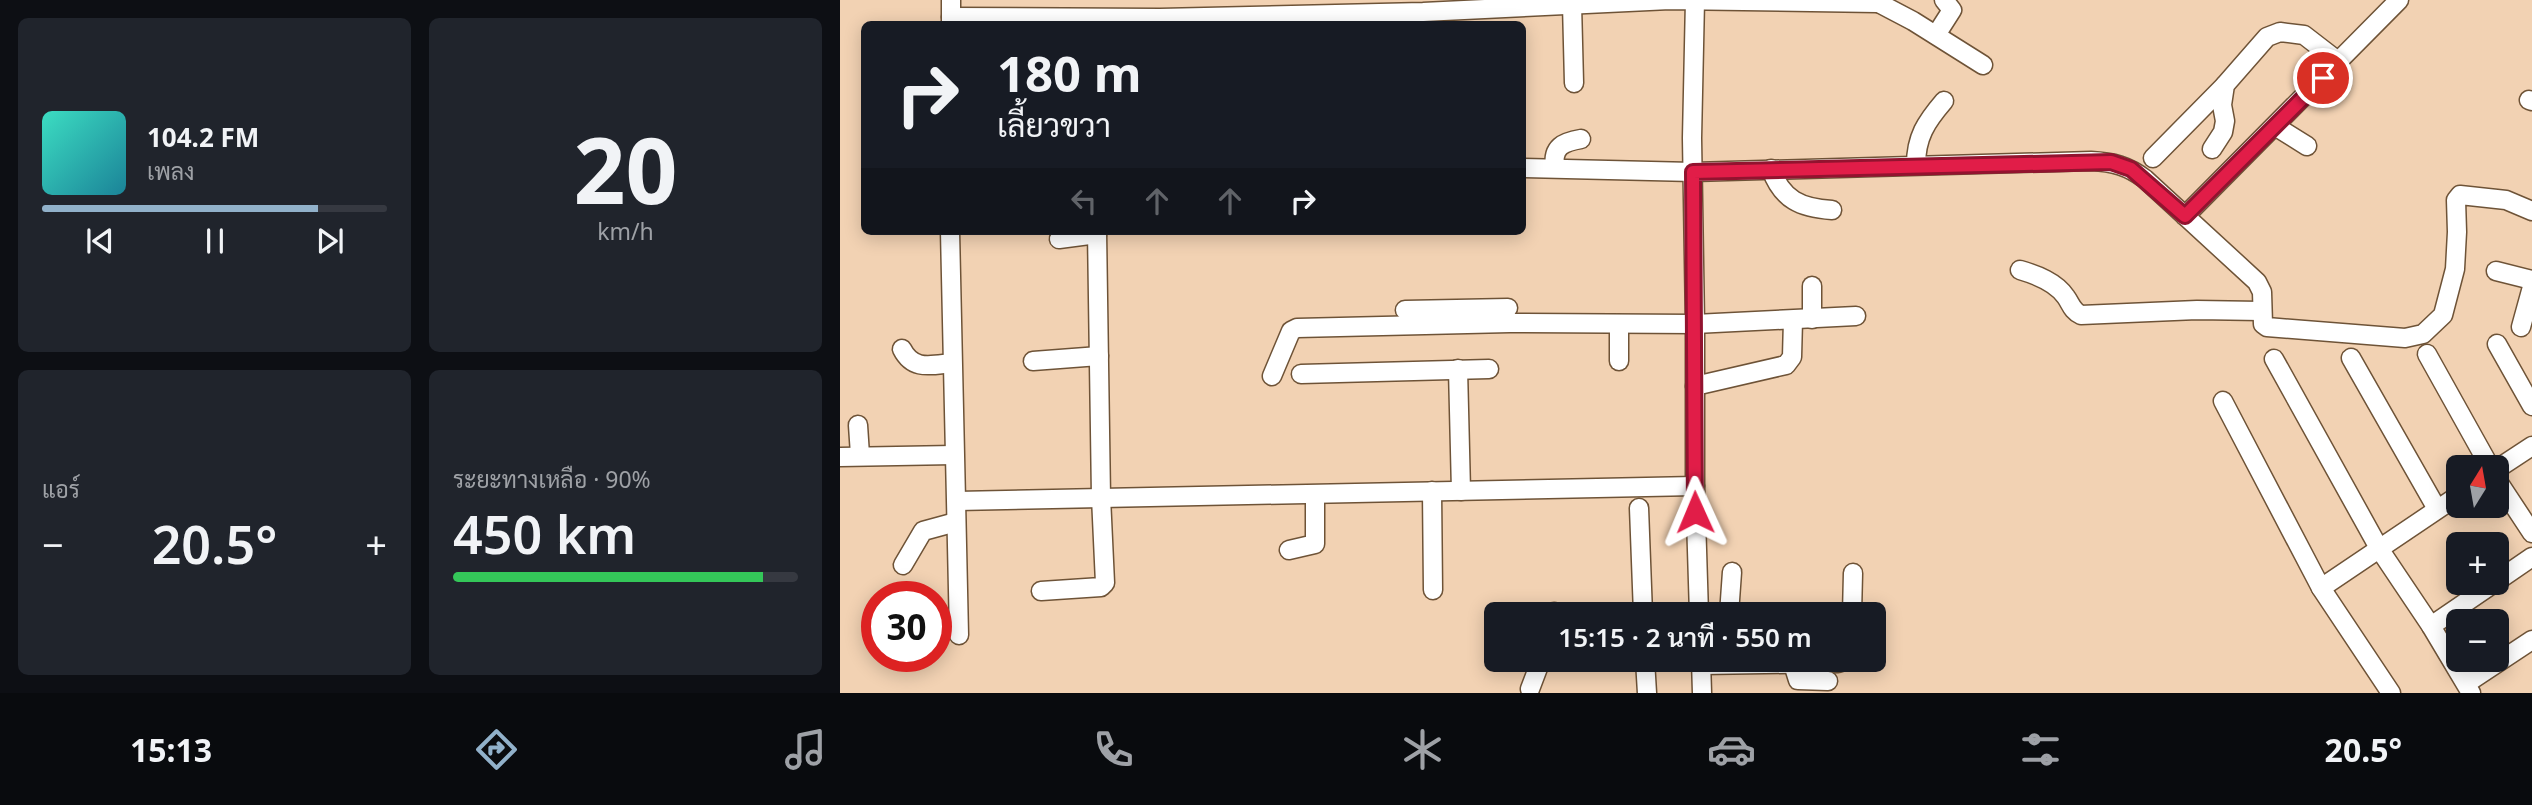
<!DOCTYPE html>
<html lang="th">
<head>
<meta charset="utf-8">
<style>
	:root { --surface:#171b24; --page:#20242c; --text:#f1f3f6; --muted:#9ea1a6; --line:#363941; --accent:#91b1ca }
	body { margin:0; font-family:"Noto Sans",Sarabun,sans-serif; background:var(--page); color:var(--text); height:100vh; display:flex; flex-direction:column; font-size:26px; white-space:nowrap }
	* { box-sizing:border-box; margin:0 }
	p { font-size:23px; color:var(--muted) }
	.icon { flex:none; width:38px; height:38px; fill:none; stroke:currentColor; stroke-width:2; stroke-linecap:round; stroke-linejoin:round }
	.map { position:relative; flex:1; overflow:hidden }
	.details { display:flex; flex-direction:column; gap:18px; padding:18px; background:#0d0f14; width:840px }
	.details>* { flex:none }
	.banner { position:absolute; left:21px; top:21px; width:665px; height:214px; border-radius:10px; box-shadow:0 4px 18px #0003; background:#171b24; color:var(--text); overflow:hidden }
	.needle { width:46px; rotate:11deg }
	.buttons { position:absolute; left:1606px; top:455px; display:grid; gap:14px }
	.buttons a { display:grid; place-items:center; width:63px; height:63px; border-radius:10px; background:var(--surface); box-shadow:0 4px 18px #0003; font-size:35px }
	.speed { position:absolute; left:21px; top:581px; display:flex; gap:14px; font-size:35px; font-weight:700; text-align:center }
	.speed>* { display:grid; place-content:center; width:91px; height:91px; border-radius:50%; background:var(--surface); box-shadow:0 4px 18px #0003; line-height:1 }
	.speed .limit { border:10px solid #d22; background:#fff; color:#111 }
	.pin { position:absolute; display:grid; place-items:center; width:60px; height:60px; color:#fff; margin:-30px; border:4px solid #fff; border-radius:50%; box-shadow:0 2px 7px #0007 }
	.me { position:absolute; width:77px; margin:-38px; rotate:359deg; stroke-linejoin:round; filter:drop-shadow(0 0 5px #0008) }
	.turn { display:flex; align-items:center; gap:24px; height:147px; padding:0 21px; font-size:32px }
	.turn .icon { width:91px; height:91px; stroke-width:2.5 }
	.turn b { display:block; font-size:49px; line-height:60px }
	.lanes { display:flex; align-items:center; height:66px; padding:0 21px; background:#0003; justify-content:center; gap:35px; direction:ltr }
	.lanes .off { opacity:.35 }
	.big { font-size:52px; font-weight:600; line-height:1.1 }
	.details .card { flex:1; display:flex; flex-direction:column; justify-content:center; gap:10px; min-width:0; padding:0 24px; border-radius:10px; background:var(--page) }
	.details .dial { align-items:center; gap:0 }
	.dial b { font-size:91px; line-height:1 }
	.song { display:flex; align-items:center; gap:21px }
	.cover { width:84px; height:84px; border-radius:10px; background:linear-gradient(135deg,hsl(170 70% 55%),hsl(190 70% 35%)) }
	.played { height:7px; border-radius:4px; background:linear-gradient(90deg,var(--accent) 80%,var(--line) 80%) }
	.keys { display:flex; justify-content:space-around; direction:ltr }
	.heat { display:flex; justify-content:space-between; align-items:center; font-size:38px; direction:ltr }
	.charge { height:10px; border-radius:5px; background:linear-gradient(90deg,#34c759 90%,var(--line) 0) }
	.details .tiles { flex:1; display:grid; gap:18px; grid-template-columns:repeat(2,1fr) }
	.trip { position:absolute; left:644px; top:602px; width:402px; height:70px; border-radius:10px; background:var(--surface); box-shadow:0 4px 18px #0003; font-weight:600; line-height:70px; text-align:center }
	.menu { display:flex; height:112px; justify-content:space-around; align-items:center; background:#090b0e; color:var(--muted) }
	.menu .icon { width:49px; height:49px }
	.menu .current { color:var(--accent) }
	.menu b { font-size:32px; color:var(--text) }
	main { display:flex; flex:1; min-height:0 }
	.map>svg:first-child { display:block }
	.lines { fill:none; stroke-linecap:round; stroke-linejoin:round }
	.minor-casing { stroke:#6e5337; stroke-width:21 }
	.minor { stroke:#fff; stroke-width:18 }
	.route-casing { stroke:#92132f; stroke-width:18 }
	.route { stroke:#e11d48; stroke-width:12 }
</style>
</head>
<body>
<main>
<section class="details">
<div class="tiles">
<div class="card">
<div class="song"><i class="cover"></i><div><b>104.2 FM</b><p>เพลง</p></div></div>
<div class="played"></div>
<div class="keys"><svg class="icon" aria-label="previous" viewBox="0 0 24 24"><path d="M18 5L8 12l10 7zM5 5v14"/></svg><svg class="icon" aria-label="pause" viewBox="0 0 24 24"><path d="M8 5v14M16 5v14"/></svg><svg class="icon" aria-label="next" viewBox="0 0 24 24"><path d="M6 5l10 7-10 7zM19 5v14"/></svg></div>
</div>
<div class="card dial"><b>20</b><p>km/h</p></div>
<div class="card"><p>แอร์</p>
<div class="heat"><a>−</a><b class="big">20.5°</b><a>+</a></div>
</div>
<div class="card"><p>ระยะทางเหลือ · 90%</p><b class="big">450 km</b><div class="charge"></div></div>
</div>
</section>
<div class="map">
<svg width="1692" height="693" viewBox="0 0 1692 693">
	<rect width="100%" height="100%" fill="#f2d2b3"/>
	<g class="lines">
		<g class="minor-casing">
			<g id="minor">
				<polyline points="855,0 852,138 855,324 855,486 859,614"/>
				<polyline points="1033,0 1073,21 1143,65"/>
				<polyline points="732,4 734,83"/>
				<polyline points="111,17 320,18 583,12 830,0 1037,3"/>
				<polyline points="111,24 111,0"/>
				<polyline points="1096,35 1112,10 1104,0"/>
				<polyline points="1689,100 1692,101"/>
				<polyline points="1435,126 1467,146"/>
				<polyline points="1372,149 1383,132 1385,121 1382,105 1385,85 1427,37 1440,32 1464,35 1499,62"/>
				<polyline points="1313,158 1385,85"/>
				<path d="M1076,165C1076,137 1086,122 1104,101"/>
				<path d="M715,167C712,147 723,142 741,139"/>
				<path d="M682,168L853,172L1251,161C1273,162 1288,166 1305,179L1417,282L1422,292L1423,324L1427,327L1565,338L1583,334L1603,315L1615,269L1617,232L1616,200L1620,195L1666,200L1692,211"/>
				<path d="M931,169C942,200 961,208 992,210"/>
				<polyline points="1345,216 1559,0"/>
				<polyline points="110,231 119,635"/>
				<polyline points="219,239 257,234"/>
				<path d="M1180,270C1197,275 1216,282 1226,297C1231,304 1232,311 1241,315L1357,310L1421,311"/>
				<polyline points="1656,271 1692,280"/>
				<polyline points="565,310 668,308"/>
				<polyline points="972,319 972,286"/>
				<polyline points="1681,327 1692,287"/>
				<polyline points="1657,344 1692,406"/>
				<path d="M62,349C73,371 91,365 112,363"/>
				<polyline points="1587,354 1650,467"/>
				<polyline points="1511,358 1597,509"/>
				<polyline points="1434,359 1540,550 1591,626 1631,693"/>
				<polyline points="193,361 259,356"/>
				<polyline points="779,361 779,324"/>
				<polyline points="618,369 621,491"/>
				<polyline points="461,374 649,369"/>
				<polyline points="432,376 451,331 457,328 670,323 855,324 1016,316"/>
				<polyline points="855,386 946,365 952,357 953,320"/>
				<polyline points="1383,401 1481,588 1551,693"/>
				<polyline points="18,425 20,455"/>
				<polyline points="0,457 114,455"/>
				<polyline points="1657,469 1692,446"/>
				<polyline points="1657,480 1692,533"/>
				<polyline points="592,491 593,590"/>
				<polyline points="117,501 855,486"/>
				<polyline points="799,508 803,614"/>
				<polyline points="449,550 475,544 475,495"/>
				<polyline points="63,565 83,531 116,522"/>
				<polyline points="1657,581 1692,557"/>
				<polyline points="1481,588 1619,495"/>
				<polyline points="201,591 261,587 265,583 261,497 257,231"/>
				<polyline points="713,614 714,612"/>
				<polyline points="889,614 892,572"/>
				<polyline points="1012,614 1013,573"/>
				<polyline points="1591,626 1654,583"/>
				<polyline points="805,660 807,693"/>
				<polyline points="861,660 862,693"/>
				<polyline points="953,664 958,680 988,681"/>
				<polyline points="862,665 998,663 1008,660"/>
				<polyline points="1627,683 1692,640"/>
				<polyline points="690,689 701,660"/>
			</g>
		</g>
		<use href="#minor" class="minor"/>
	</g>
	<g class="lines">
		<g class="route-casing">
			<polyline id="route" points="855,512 853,172 1271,162 1291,169 1345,216 1483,78"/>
		</g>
		<use href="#route" class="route"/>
	</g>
</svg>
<div class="buttons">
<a><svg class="needle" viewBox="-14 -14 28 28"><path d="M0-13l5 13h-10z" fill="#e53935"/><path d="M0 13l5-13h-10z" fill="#9ea1a6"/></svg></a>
<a>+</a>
<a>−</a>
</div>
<div class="speed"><div class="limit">30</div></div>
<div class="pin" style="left:1483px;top:78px;background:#d93025"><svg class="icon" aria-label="arrive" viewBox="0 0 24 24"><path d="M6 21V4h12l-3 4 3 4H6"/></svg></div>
<svg class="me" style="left:855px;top:512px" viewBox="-20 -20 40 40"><path d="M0-17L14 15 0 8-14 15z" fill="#e11d48" stroke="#fff" stroke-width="4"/></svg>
<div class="trip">15:15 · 2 นาที · 550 m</div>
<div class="banner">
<div class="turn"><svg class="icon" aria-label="right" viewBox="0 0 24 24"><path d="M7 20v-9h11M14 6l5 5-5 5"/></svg><div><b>180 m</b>เลี้ยวขวา</div></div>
<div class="lanes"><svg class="icon off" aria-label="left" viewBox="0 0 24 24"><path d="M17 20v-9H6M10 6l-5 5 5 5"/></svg><svg class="icon off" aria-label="ahead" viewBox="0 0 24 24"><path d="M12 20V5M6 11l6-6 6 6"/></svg><svg class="icon off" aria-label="ahead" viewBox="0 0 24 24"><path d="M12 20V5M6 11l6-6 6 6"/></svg><svg class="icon" aria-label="right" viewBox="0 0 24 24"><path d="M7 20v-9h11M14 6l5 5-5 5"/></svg></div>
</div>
</div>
</main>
<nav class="menu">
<b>15:13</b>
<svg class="icon current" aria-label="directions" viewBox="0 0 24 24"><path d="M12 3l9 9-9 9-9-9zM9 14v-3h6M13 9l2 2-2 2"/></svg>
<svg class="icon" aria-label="music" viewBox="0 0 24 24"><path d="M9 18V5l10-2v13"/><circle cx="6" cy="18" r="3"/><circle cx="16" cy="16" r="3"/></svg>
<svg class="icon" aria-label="phone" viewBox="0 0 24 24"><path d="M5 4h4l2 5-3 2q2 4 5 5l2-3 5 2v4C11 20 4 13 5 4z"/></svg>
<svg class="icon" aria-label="climate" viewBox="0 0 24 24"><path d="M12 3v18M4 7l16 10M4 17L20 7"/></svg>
<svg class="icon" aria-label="car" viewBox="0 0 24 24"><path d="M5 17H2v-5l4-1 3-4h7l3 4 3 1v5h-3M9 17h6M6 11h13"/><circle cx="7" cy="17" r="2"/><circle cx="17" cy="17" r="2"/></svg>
<svg class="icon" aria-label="filters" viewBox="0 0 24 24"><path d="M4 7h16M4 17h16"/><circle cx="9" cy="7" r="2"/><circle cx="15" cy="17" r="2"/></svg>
<b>20.5°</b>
</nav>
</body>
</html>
